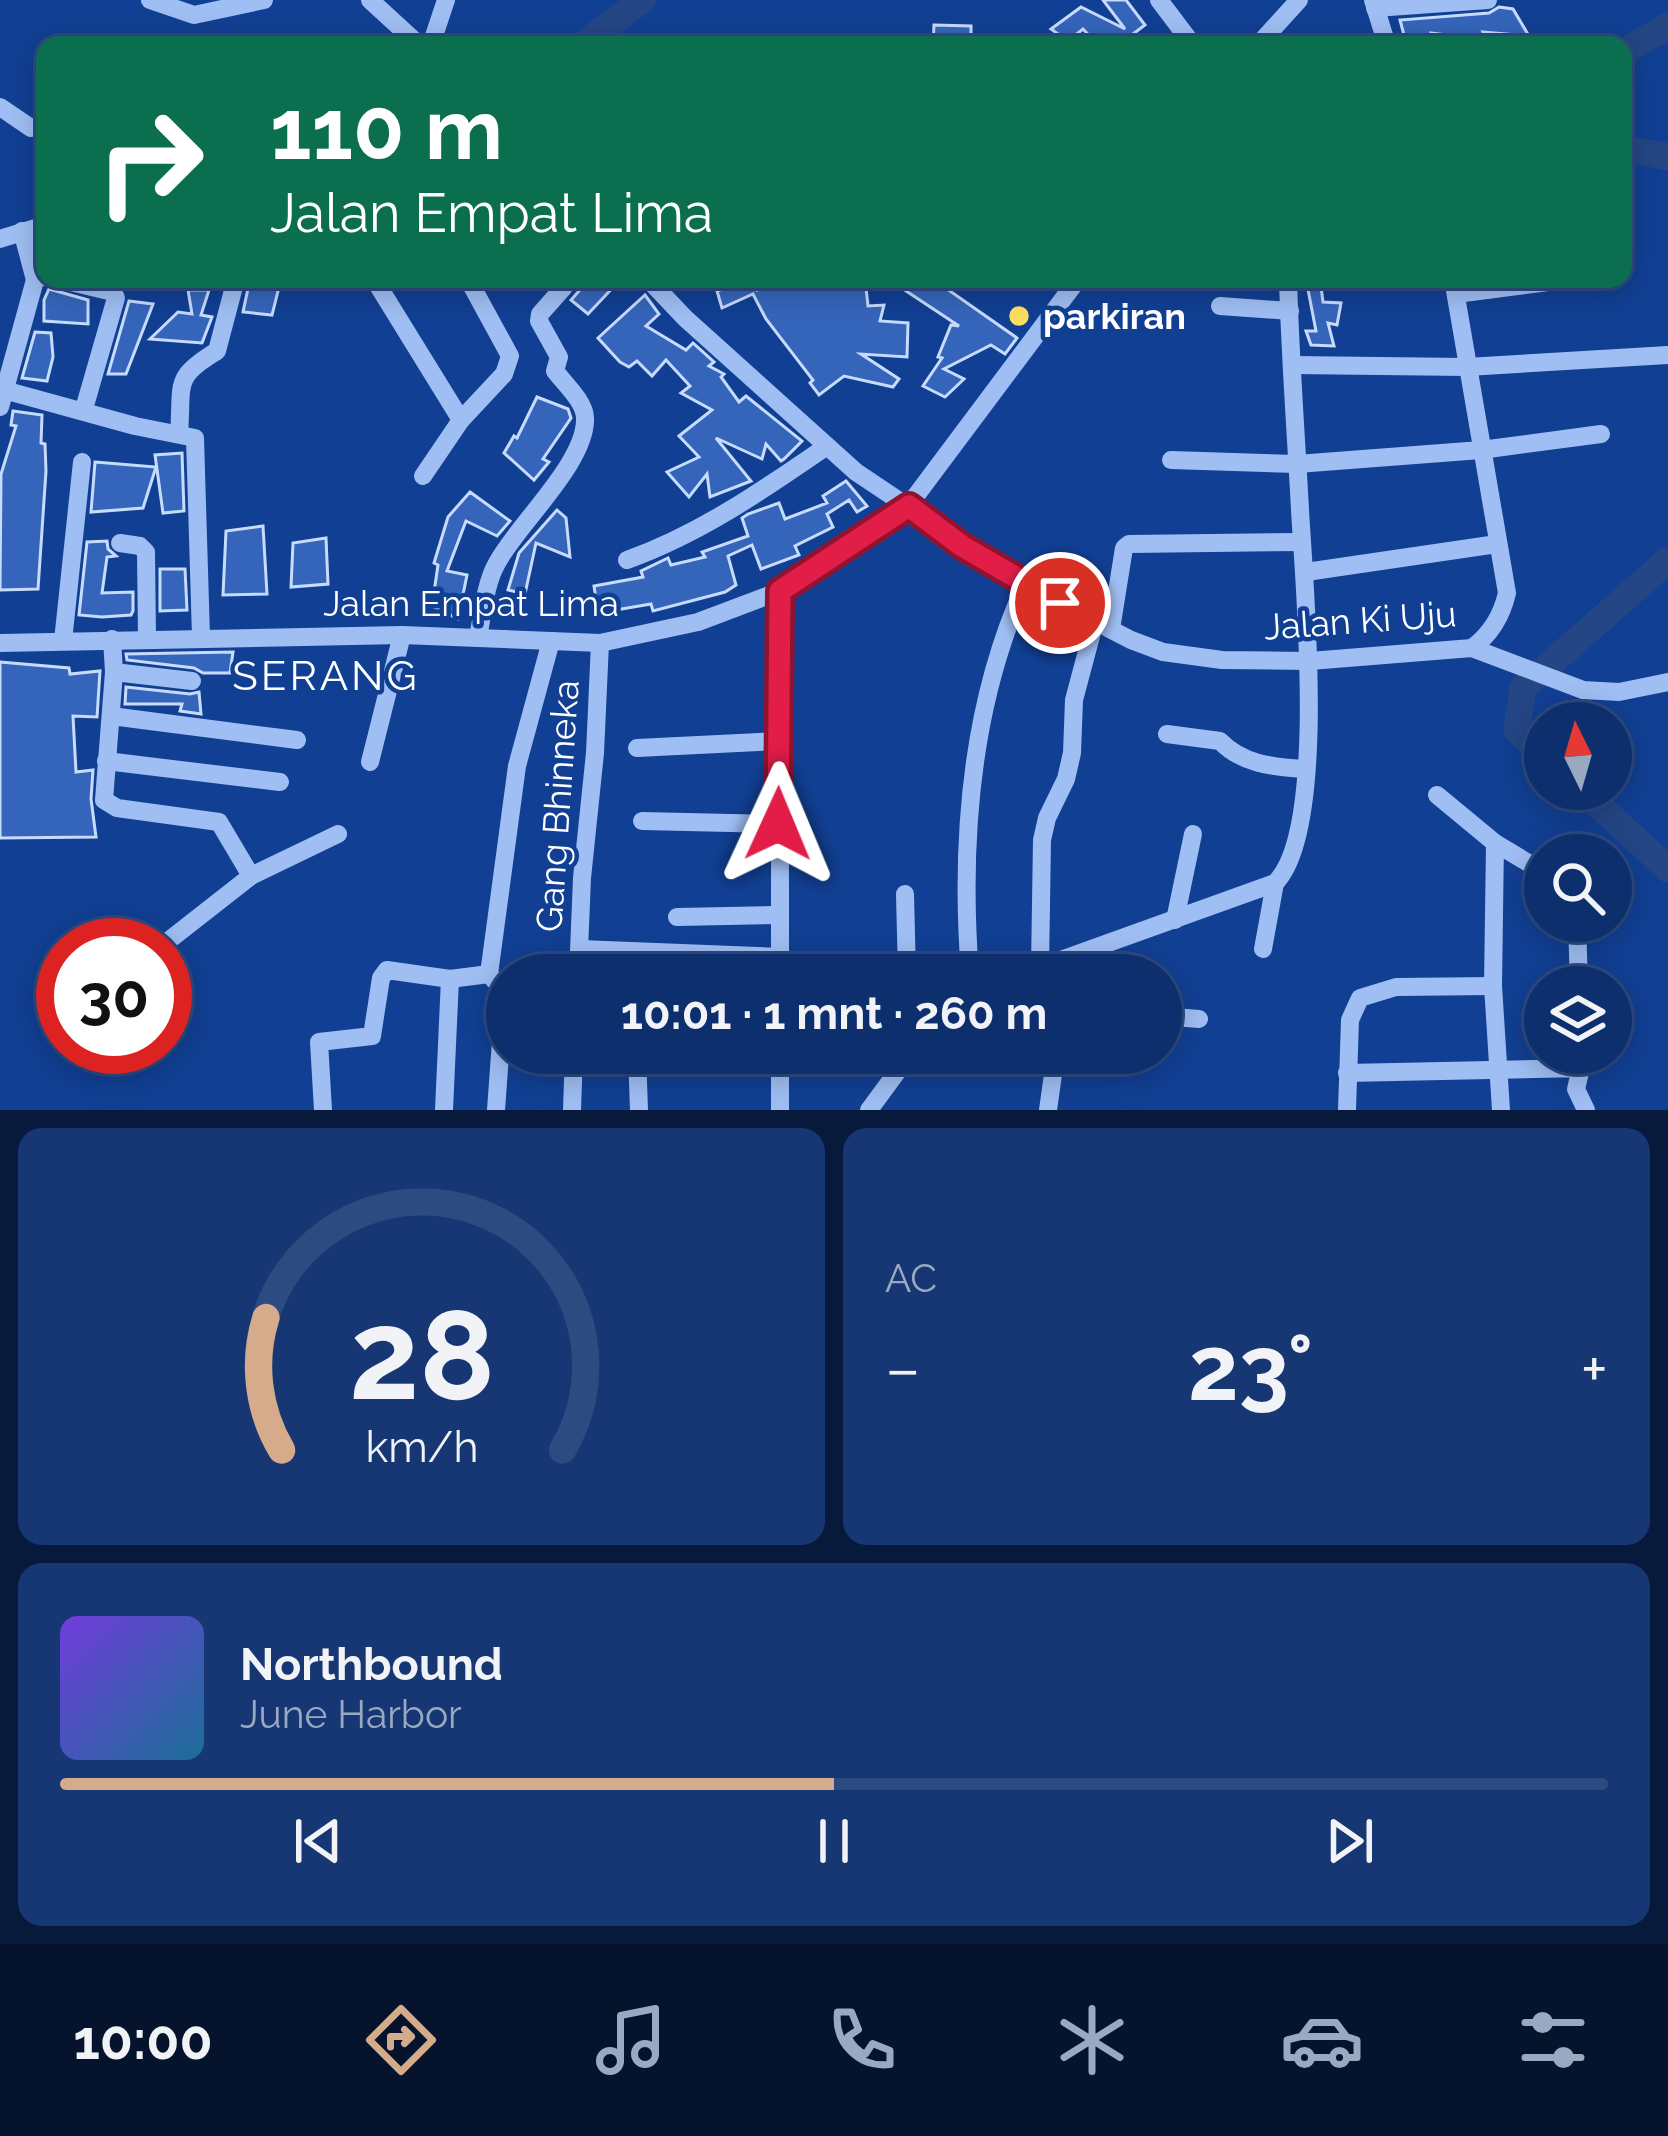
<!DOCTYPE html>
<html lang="id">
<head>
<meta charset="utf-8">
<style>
	:root { --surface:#0d2f6e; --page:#163773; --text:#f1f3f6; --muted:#9aa9c2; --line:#2d4a81; --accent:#d6ab8b }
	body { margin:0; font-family:Raleway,sans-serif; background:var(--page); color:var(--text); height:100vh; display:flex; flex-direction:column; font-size:45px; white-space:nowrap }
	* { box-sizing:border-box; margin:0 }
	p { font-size:39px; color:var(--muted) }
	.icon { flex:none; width:66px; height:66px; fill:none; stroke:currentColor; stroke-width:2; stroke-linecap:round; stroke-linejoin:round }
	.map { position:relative; height:1110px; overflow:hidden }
	.panel { display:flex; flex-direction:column; gap:18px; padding:18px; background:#071a3c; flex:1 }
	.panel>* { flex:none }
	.banner { position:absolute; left:36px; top:36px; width:1596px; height:252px; border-radius:24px; box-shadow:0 6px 30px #0003,0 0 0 3px var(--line); background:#0b6e4f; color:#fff; overflow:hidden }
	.needle { width:78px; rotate:355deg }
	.controls { position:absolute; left:1524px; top:702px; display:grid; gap:24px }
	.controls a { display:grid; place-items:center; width:108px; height:108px; border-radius:50%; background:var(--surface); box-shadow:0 6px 30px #0003,0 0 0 3px var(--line); font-size:60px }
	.speed { position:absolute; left:36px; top:918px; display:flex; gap:24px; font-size:60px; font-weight:700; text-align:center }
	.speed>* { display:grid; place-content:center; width:156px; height:156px; border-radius:50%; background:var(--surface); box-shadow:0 6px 30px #0003,0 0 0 3px var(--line); line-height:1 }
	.speed .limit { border:18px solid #d22; background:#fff; color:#111 }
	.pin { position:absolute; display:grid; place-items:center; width:102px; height:102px; color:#fff; margin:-51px; border:6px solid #fff; border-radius:50%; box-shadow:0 3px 12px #0007 }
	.me { position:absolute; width:132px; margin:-66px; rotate:1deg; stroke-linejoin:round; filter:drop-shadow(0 0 9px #0008) }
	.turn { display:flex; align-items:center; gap:42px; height:252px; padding:0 36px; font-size:54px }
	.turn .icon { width:156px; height:156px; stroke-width:2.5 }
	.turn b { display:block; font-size:84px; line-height:102px }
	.big { font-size:90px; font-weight:700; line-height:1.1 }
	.panel .widget { flex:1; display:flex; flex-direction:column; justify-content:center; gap:18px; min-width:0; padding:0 42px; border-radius:24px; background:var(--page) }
	.panel .dial { align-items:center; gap:0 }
	.dial svg { height:312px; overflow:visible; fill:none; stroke:var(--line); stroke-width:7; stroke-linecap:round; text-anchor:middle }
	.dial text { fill:var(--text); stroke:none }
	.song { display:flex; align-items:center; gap:36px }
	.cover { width:144px; height:144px; border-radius:18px; background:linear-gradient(135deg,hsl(260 70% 55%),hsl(200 70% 35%)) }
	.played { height:12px; border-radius:6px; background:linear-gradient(90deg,var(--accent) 50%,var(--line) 50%) }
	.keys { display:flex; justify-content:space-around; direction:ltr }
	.heat { display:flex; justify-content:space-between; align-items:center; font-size:66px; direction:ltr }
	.panel .tiles { flex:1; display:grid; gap:18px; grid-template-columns:1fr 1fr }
	.widget:last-child { grid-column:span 2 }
	.trip { position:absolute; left:486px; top:954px; width:696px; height:120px; border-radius:60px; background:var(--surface); box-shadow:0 6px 30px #0003,0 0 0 3px var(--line); font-weight:700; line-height:120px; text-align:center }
	.dock { display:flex; height:192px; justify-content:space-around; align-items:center; background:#05132c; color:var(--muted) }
	.dock .icon { width:84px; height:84px }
	.dock .selected { color:var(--accent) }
	.dock b { font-size:54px; color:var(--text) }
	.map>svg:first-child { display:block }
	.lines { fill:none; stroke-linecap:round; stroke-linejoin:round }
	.river { stroke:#244685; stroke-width:27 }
	.building { fill:#3565bb; stroke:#c7dbfd; stroke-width:3 }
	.minor { stroke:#9fbef3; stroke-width:18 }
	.route-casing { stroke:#92132f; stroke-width:30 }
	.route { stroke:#e11d48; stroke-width:21 }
	.poi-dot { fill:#ffdf61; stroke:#113f93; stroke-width:4.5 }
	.labels { text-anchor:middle; stroke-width:9; stroke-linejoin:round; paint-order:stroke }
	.poi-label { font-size:36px; font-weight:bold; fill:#fff; stroke:#113f93; text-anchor:start }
	.street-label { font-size:36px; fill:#fff; stroke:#113f93 }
	.quarter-label { font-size:42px; letter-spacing:3px; fill:#fff; stroke:#113f93 }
</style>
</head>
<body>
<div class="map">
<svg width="1668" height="1110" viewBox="0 0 1668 1110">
	<rect width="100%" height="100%" fill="#113f93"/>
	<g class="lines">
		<g class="river">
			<polyline points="582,45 642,0"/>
			<polyline points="1623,52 1668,26"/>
			<polyline points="1623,148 1668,157"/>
			<polyline points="1545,756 1517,730 1523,688 1668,560"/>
			<polyline points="1581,789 1668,869"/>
		</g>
	</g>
	<g class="building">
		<polygon points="1103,0 1126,0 1145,25 1125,40 1130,45 1098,45 1083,29 1068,41 1051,29 1081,7 1125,29"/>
		<polygon points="1499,7 1513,9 1529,36 1483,32 1487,40 1431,33 1432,38 1405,39 1400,20 1489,13"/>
		<polygon points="934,25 971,26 971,45 933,45"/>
		<polygon points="575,279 621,279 588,314 571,300 579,291"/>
		<polygon points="728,279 755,279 757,290 796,279 865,279 868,306 884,305 880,321 908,323 907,357 861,354 899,379 893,387 844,376 819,395 810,383 813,380 766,319 753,294 722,308 717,291 732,286"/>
		<polygon points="888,279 954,279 947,289 1017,338 1005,354 991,345 944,369 964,379 945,397 923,386 942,358 938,357 951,325 959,326"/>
		<polygon points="1306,279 1320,279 1323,302 1341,303 1337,325 1328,323 1334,346 1311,345 1306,331 1316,331"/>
		<polygon points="249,284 279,287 272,315 243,312"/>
		<polygon points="49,289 88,300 88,324 44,321 44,300"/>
		<polygon points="188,290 209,290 201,315 212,317 202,343 150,339 178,312 192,314"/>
		<polygon points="645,295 659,314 646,326 686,350 693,343 714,362 709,366 724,374 721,377 739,402 746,396 802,441 784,459 781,461 766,444 762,459 716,438 751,481 710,497 707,474 689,497 667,472 699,457 679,436 712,410 681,393 690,386 666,360 652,376 637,361 629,367 620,362 598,338"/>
		<polygon points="129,301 153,304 126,374 108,374"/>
		<polygon points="35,332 51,333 53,357 47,381 22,378"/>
		<polygon points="537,397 568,409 571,418 543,459 549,462 534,480 504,453 514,436 517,438"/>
		<polygon points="13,411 42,415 41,443 45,444 46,471 38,589 0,590 1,474 16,426 11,425"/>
		<polygon points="182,453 184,511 163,513 155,455"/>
		<polygon points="95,462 156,467 143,508 91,512"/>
		<polygon points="846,481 867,506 857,512 849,500 827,514 833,527 795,546 799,555 761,569 752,545 728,556 736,585 725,592 653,611 651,604 598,613 594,586 643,577 641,571 668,558 671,565 705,557 702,552 748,536 742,518 748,514 779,503 785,519 827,503 823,496"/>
		<polygon points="470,492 510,521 497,536 466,521 447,571 467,575 458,619 432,606 438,565 434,563 448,517"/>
		<polygon points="557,510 566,518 570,557 536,543 525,594 508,590 519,553"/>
		<polygon points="263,526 267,594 223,595 226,531"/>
		<polygon points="326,538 328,584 291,587 293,543"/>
		<polygon points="107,541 108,549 116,556 107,557 102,593 133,592 133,611 131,615 102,617 79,615 87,542"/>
		<polygon points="160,569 185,569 187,610 160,611"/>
		<polygon points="233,652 230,673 203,673 194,668 127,660 126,654"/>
		<polygon points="0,662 69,668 70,674 100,671 97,717 73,716 76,772 93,770 91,799 96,837 0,838"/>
		<polygon points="126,687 190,694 199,692 201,714 180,711 182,704 125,704"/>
	</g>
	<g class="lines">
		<g class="minor">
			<polyline points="150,0 194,15 264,0"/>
			<polyline points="370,0 419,45"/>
			<polyline points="1159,0 1193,45"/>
			<polyline points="1373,0 1387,45"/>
			<polyline points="1375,8 1488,0"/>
			<polyline points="431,45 446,0"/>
			<polyline points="1258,45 1299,0"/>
			<polyline points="0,107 31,128"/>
			<polyline points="22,231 35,280"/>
			<polyline points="0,239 45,225"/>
			<polyline points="58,279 113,292 116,298 84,409"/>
			<polyline points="374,279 461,420"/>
			<path d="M648,279L685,318L856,472L1025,585L1131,640L1163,652L1222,660L1310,661L1472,648C1491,634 1502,615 1507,593L1453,279"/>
			<polyline points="1456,294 1571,279"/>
			<polyline points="1220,306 1290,311"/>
			<polyline points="1292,365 1467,367 1668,355"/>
			<polyline points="0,389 135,426 195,438 201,637"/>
			<polyline points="0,407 35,280 45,276"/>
			<path d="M179,434C183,383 172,378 217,351L236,279"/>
			<polyline points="1171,460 1297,464 1481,450 1601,434"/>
			<polyline points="423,476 461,420 504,374 510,356 468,279"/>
			<polyline points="120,543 140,546 146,552 147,638"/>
			<path d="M627,560C700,534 763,490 827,446"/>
			<polyline points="1306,572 1497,544"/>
			<polyline points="780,591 780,975"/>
			<polyline points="1111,629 1124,548 1129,544 1302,542"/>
			<path d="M478,637C483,613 485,584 497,563C517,525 587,462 585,418C585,402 564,383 555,371L559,357L539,321L540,314L564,287"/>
			<polyline points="112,639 114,672 192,681"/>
			<polyline points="63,641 82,462"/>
			<polyline points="0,643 402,635 600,643 698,622 780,591 909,505 1078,279"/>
			<polyline points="1472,648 1583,690 1619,692 1668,682"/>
			<polyline points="114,672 104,800 117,808 219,822 251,876"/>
			<polyline points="111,716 297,740"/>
			<path d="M1167,734L1220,741C1242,764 1272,767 1304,769"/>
			<polyline points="637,748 779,741"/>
			<polyline points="106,761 280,782"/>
			<polyline points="370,762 402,635"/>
			<polyline points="1437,795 1495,843 1545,873"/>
			<polyline points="642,821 778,824"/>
			<polyline points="1495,843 1493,986 1501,1110"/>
			<polyline points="905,894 907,975"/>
			<polyline points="677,917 778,915"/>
			<polyline points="1175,920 1193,834"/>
			<polyline points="1577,921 1579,987"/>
			<polyline points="163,945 251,876 338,834"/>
			<polyline points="580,949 780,957"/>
			<polyline points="1263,949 1275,883"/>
			<polyline points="1040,967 1042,840 1047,818 1066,779 1072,753 1074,700 1095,621"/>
			<polyline points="578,975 582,878 595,753 600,643"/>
			<path d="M970,975C960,844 970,706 1025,585"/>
			<path d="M1019,975L1275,883C1328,831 1304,584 1300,510C1296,433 1290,356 1288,279"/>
			<polyline points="507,983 495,981 489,974 517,766 551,641"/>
			<polyline points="1161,1016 1199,1019"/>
			<polyline points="637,1053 639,1110"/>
			<polyline points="1347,1073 1581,1068 1576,1089 1586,1110"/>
			<polyline points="323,1110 319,1042 372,1036 381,978 387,970 450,979 489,974"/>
			<polyline points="444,1110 450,979"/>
			<polyline points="496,1110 501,1041"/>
			<polyline points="572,1110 574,1053"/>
			<polyline points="780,1110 780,1053"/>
			<polyline points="869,1110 911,1053"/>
			<polyline points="1048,1110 1056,1053"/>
			<polyline points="1347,1110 1350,1020 1360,998 1396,987 1493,986"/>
		</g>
	</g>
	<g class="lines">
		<g class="route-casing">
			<polyline id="route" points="778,824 780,591 909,506 962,546 1060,603"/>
		</g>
		<use href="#route" class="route"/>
	</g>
	<circle class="poi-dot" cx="1019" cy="316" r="12"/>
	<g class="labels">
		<g class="poi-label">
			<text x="1043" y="329">parkiran</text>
		</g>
		<g class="street-label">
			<text x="471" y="616">Jalan Empat Lima</text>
			<text transform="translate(1360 620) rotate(-4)" y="13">Jalan Ki Uju</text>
			<text transform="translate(557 806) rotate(-86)" y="13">Gang Bhinneka</text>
		</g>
		<g class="quarter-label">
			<text x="326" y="690">SERANG</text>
		</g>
	</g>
</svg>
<div class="controls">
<a><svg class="needle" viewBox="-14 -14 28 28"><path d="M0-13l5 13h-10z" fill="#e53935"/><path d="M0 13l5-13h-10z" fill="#9aa9c2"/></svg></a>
<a><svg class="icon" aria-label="search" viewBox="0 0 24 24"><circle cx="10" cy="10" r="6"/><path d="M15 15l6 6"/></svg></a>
<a><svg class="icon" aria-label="layers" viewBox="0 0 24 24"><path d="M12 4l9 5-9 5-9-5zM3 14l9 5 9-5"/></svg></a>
</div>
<div class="speed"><div class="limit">30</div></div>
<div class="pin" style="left:1060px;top:603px;background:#d93025"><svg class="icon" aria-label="arrive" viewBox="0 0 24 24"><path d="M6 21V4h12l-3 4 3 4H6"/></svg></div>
<svg class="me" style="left:778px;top:824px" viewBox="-20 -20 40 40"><path d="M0-17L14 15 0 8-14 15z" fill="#e11d48" stroke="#fff" stroke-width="4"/></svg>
<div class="trip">10:01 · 1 mnt · 260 m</div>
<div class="banner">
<div class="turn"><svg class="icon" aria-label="right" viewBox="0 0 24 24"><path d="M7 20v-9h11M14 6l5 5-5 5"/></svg><div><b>110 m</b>Jalan Empat Lima</div></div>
</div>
</div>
<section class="panel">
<div class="tiles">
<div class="widget dial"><svg viewBox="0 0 100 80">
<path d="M14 69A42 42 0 1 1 86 69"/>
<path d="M14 69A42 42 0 0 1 10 35" stroke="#d6ab8b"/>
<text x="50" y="56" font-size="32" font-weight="700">28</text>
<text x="50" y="72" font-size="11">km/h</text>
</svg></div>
<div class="widget"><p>AC</p>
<div class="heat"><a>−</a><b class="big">23°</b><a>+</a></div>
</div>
<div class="widget">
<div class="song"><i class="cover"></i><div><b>Northbound</b><p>June Harbor</p></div></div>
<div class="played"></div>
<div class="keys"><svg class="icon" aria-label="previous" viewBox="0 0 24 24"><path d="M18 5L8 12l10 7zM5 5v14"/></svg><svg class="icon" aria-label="pause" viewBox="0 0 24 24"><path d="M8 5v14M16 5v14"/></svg><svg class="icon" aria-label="next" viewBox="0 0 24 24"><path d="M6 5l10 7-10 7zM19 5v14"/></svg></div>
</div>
</div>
</section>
<nav class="dock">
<b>10:00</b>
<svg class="icon selected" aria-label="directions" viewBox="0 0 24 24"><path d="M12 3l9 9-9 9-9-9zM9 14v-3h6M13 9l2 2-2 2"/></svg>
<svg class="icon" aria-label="music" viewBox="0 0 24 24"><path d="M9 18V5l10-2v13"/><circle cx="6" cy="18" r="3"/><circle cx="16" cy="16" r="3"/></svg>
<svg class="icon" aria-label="phone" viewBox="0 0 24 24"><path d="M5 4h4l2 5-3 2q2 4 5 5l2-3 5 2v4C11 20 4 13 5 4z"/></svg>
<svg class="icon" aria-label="climate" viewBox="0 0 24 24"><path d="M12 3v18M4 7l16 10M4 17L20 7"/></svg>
<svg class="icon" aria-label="car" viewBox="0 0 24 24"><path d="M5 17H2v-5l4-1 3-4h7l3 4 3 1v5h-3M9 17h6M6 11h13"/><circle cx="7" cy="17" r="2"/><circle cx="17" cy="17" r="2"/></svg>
<svg class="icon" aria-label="filters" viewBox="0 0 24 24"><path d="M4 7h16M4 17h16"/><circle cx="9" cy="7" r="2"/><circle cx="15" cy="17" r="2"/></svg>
</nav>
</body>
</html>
